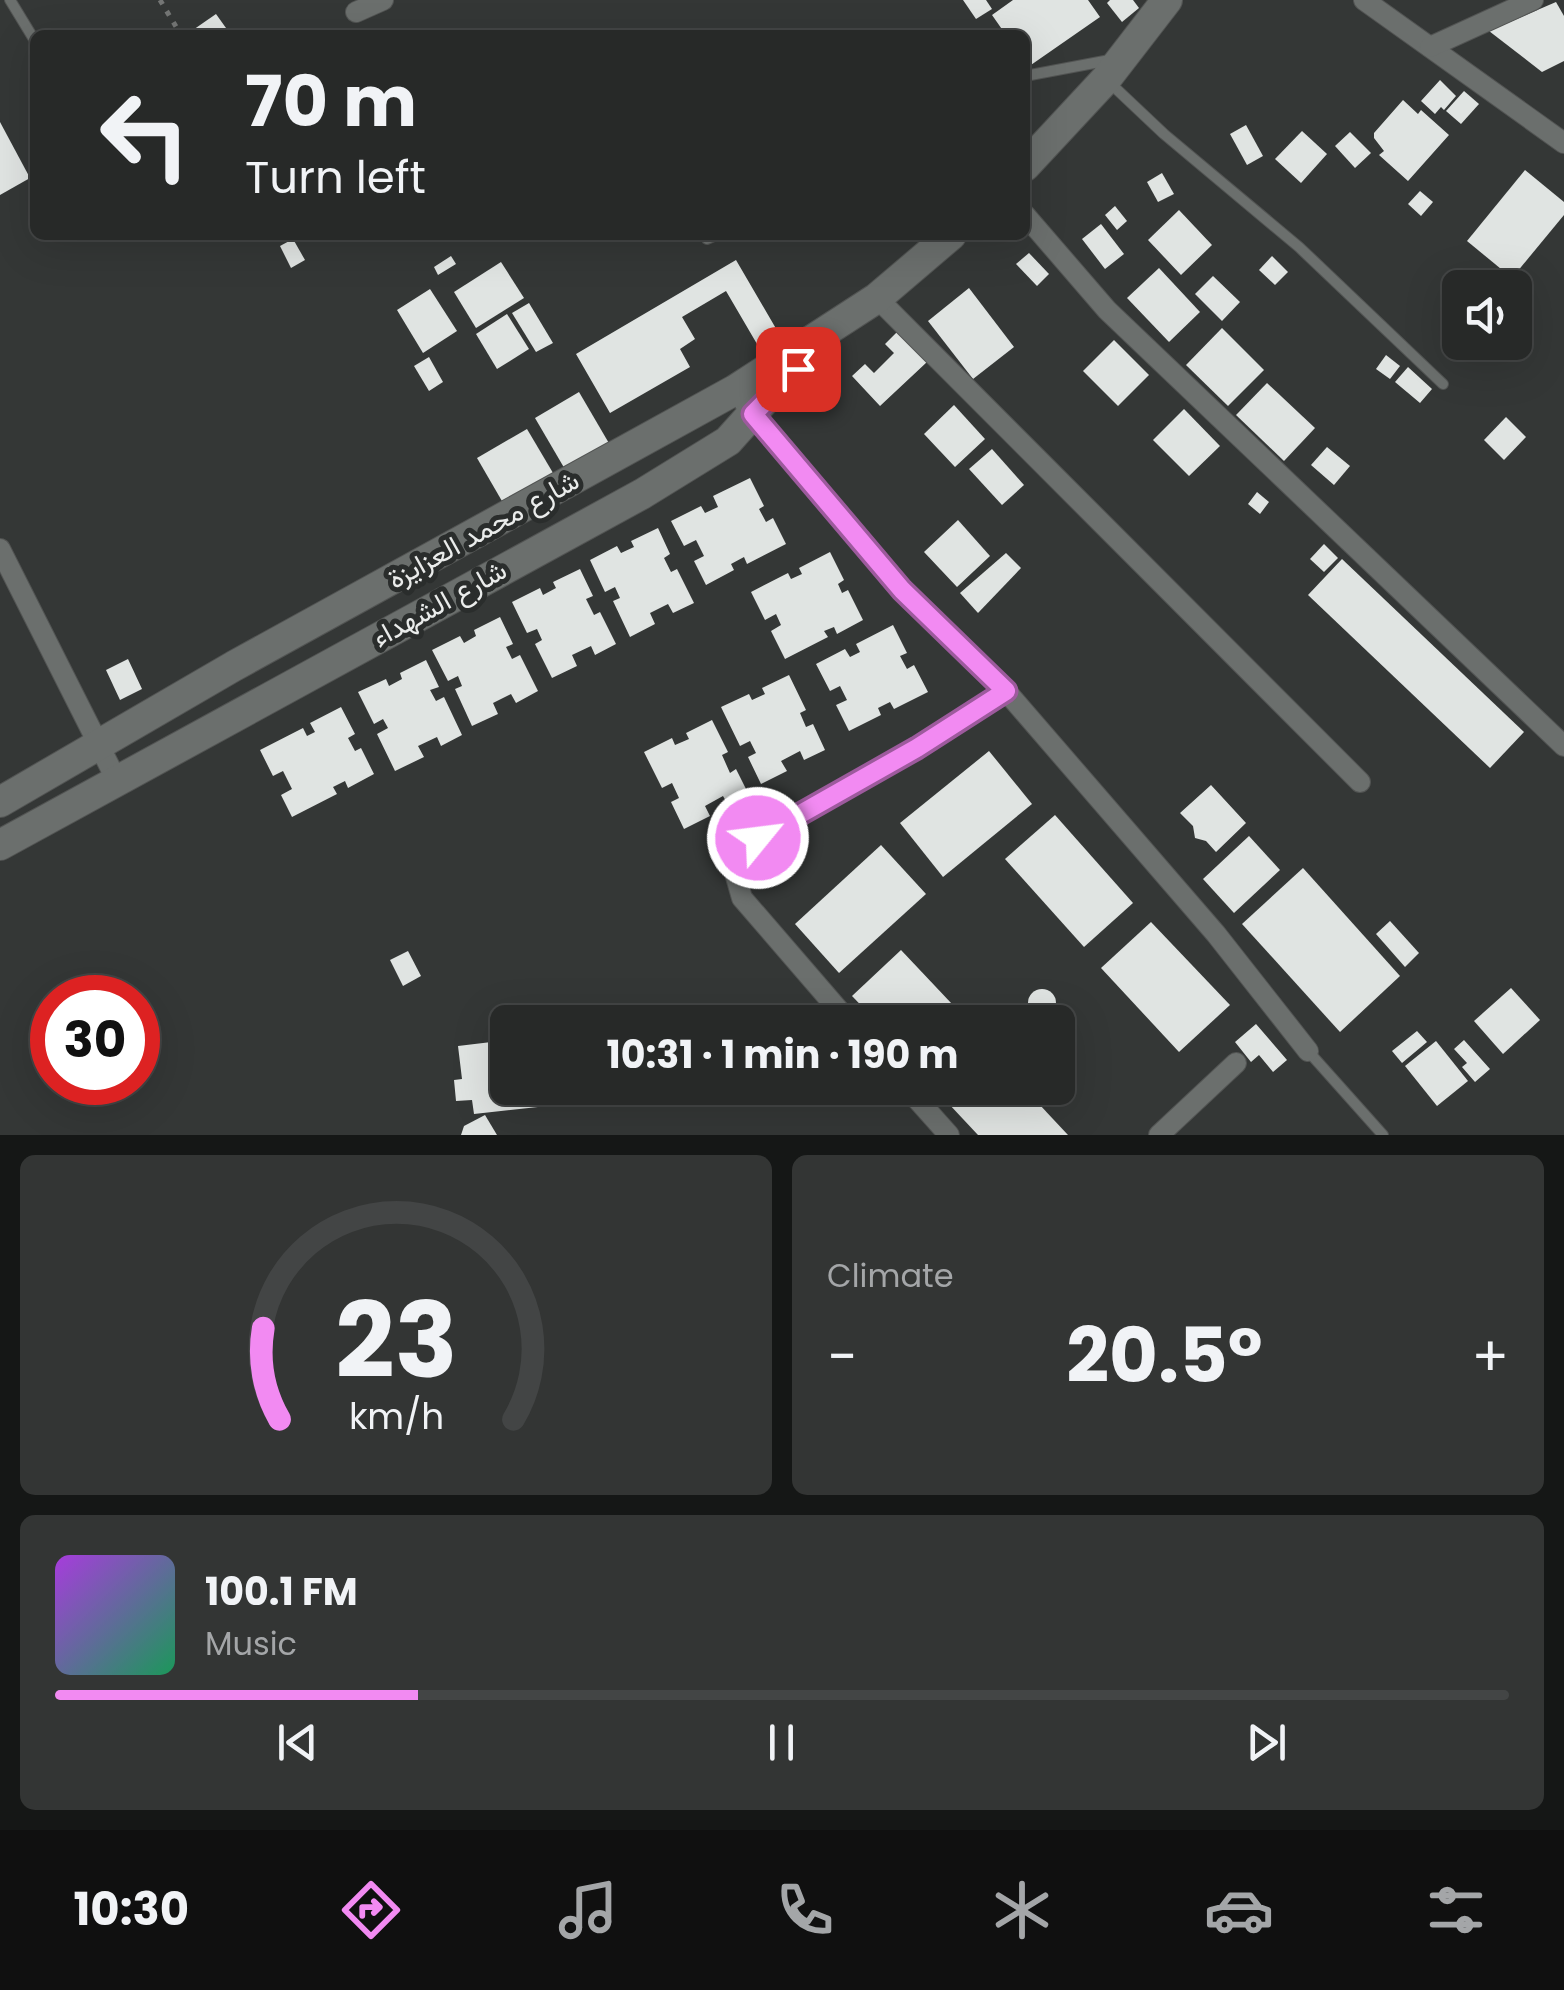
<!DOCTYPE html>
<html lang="en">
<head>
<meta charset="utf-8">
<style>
	:root { --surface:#272928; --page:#333534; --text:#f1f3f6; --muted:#a4a6a8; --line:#434545; --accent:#f28af2 }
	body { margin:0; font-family:Poppins,Vazirmatn,sans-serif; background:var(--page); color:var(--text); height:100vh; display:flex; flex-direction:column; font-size:38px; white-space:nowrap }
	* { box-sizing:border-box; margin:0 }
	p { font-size:32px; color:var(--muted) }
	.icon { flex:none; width:55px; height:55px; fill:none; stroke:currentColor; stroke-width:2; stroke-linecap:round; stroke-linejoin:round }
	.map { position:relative; height:1135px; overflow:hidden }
	.panel { display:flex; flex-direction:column; gap:20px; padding:20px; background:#151716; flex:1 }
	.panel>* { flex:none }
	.hud { position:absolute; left:30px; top:30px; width:1000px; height:210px; border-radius:15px; box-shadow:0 10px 40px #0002,0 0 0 2px var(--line); background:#272928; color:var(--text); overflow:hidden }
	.tools { position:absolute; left:1442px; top:270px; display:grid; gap:20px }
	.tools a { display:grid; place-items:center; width:90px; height:90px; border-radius:15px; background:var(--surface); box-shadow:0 10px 40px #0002,0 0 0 2px var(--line); font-size:50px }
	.speed { position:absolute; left:30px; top:975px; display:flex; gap:20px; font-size:50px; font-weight:700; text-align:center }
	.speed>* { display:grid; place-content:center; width:130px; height:130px; border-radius:50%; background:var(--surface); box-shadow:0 10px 40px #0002,0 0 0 2px var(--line); line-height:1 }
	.speed .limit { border:15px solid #d22; background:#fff; color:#111 }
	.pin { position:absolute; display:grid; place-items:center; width:85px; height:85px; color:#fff; margin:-42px; border-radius:20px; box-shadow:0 5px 15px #0006 }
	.me { position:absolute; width:110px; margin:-55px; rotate:61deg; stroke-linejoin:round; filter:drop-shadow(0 0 8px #0008) }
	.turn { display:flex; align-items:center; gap:35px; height:210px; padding:0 50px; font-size:45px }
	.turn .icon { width:130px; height:130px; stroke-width:2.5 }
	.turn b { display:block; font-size:70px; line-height:85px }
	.big { font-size:75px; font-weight:700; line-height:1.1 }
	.panel .tile { flex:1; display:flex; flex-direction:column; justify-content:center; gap:15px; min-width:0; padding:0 35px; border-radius:15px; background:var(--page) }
	.panel .dial { align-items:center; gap:0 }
	.dial svg { height:260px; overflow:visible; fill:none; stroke:var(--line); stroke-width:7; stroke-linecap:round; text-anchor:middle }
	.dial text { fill:var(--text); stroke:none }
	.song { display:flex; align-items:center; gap:30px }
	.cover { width:120px; height:120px; border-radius:15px; background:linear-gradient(135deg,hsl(280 70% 55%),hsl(150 70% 35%)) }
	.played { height:10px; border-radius:5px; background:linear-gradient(90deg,var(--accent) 25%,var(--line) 25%) }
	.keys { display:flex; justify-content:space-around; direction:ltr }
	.heat { display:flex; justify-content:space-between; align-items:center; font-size:55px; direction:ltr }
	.panel .tiles { flex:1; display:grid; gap:20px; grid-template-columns:1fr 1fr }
	.tile:last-child { grid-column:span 2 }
	.trip { position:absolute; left:490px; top:1005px; width:585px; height:100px; border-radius:15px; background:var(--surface); box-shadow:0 10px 40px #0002,0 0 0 2px var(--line); font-weight:700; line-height:100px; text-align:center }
	.tabs { display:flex; height:160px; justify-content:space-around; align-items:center; background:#101010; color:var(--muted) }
	.tabs .icon { width:70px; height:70px }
	.tabs .on { color:var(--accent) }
	.tabs b { font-size:45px; color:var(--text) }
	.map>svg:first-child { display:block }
	.building { fill:#e0e4e2 }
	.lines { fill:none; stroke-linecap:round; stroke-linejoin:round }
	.lane-casing { stroke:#525453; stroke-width:12 }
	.street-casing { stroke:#525453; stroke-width:22 }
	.secondary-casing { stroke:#525453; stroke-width:32 }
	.path { stroke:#747675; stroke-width:5; stroke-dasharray:5 8; stroke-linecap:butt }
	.lane { stroke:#6b6f6d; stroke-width:10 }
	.street { stroke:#6b6f6d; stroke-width:20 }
	.secondary { stroke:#6b6f6d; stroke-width:30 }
	.route-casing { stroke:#9d5a9d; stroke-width:25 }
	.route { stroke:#f28af2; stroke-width:18 }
	.labels { text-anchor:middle; stroke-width:10; stroke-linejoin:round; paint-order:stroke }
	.street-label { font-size:28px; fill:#eaeceb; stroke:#2a2d2c }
</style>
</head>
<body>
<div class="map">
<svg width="1564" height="1135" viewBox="0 0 1564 1135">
	<rect width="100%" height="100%" fill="#343736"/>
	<g class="building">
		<polygon points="963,0 986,0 992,9 976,19"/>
		<polygon points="1013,0 1088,0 1100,17 1028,67 1025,62 1025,35 1006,35 992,15"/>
		<polygon points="1110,0 1133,0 1139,8 1122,22 1107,3"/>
		<polygon points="1556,2 1564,16 1564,61 1542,72 1489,31"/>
		<polygon points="216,14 231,35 193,35 190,32"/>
		<polygon points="1440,80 1456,96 1444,110 1441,107 1435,114 1421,101"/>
		<polygon points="1464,91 1479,104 1461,124 1446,111"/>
		<polygon points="1403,100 1418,114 1421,110 1449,135 1408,181 1379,155 1384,151 1374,138 1374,133"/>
		<polygon points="0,122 30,178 0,195"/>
		<polygon points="1246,125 1263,156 1247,165 1230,134"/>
		<polygon points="1302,131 1327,154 1301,183 1275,159"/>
		<polygon points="1350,132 1371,153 1355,168 1335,146"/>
		<polygon points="1525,170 1564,202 1564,215 1512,278 1467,241"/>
		<polygon points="1162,173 1174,194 1158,202 1147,182"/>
		<polygon points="1420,191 1433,202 1421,216 1408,204"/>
		<polygon points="1115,206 1127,221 1117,230 1105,215"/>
		<polygon points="1179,210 1212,245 1181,275 1148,240"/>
		<polygon points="1101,224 1124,254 1105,269 1082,239"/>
		<polygon points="293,239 305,260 291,268 280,246"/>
		<polygon points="1029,253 1049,274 1037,286 1016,264"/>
		<polygon points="451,256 456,264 438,275 434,267"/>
		<polygon points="1272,256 1288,272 1275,285 1259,270"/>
		<polygon points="736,260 778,332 757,344 726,291 682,317 695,339 680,349 690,367 610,413 576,354"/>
		<polygon points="501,262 524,298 476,328 454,292"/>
		<polygon points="1159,268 1200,312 1169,342 1127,298"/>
		<polygon points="1213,276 1240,302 1222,321 1195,294"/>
		<polygon points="969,288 1014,347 973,379 928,321"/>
		<polygon points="430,289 457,331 423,353 397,310"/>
		<polygon points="529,303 553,343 536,352 512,313"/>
		<polygon points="507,314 529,349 497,369 476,334"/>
		<polygon points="1222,328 1264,370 1228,406 1186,365"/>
		<polygon points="898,331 927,362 880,406 852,376 865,364 874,373 894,353 885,344"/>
		<polygon points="1114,340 1149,375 1118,406 1083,371"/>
		<polygon points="1386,355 1400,366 1390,379 1376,369"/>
		<polygon points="429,357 443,382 429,391 414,366"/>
		<polygon points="1408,367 1432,389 1420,403 1395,382"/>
		<polygon points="1267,383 1315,428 1284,461 1236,415"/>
		<polygon points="579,392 610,445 566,471 535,418"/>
		<polygon points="954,405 985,439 955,467 924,434"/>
		<polygon points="1184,409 1220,446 1189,476 1153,440"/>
		<polygon points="1506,417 1526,437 1504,460 1484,440"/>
		<polygon points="527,429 556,478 506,508 477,458"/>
		<polygon points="1327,447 1350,466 1334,485 1311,465"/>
		<polygon points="992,449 1024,485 1002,505 969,469"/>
		<polygon points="750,478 764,506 759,509 766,522 773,518 786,544 747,564 744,557 731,564 734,570 706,585 694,561 704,556 696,540 684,546 671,521 701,506 705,513 718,507 713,496"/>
		<polygon points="1257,492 1269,502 1260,514 1248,504"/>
		<polygon points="958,520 990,556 957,587 924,552"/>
		<polygon points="658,528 670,554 664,558 671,572 677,569 694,603 673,613 668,604 650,613 655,624 630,637 613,601 620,598 615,587 605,592 590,560 617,546 621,553 634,547 631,541"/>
		<polygon points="1324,544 1338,558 1324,572 1310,559"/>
		<polygon points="830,552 844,580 838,584 842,593 848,590 863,620 837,634 834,627 824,631 828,637 785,659 771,631 781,625 776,614 765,620 751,592 788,573 791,579 802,574 799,568"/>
		<polygon points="1006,553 1021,568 978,613 960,593"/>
		<polygon points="1342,559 1524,732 1490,768 1308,595"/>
		<polygon points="580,569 593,596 586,599 594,615 600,612 616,644 595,655 591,646 572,655 577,666 552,678 535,644 542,640 537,629 527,633 512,602 540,588 543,595 556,588 553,582"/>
		<polygon points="500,617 513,644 506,647 512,659 520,655 538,691 516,703 511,694 493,703 498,714 472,726 455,689 462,686 458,676 448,681 432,650 460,636 464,643 476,636 474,630"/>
		<polygon points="893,625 907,653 900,656 907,669 914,665 928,692 894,709 890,702 878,708 881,715 849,731 836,705 847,700 840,686 830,691 816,664 845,649 850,657 860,652 856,644"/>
		<polygon points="128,659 142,689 120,700 106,670"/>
		<polygon points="426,660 439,687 430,690 436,701 444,697 462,735 441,746 437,737 418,746 424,757 395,771 377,734 388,728 383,719 374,724 358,692 386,679 389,686 402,679 400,673"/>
		<polygon points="789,675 806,710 800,713 806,727 813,724 825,750 804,760 800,751 781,761 787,771 761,784 748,757 756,753 750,741 740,746 721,707 749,694 752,700 765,694 762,688"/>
		<polygon points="341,707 355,734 348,738 355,751 361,748 374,774 348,788 345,781 333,787 337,794 292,817 281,795 292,789 283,771 273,776 260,750 303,728 307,736 315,732 310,723"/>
		<polygon points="712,720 728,752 722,755 730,773 736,769 749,795 728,805 723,796 705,806 710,816 684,829 671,802 679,798 672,783 662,788 644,752 672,738 675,745 689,739 686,733"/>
		<polygon points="989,751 1032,804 943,877 900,823"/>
		<polygon points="1211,785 1246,823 1216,852 1206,841 1195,838 1193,826 1180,813"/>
		<polygon points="1055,815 1133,903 1084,947 1005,859"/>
		<polygon points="1249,836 1280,870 1234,913 1203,879"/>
		<polygon points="881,845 926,894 839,973 795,924"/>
		<polygon points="1303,868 1400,976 1340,1032 1242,924"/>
		<polygon points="1390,921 1419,953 1405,967 1376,934"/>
		<polygon points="1151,922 1230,1005 1179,1052 1101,968"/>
		<polygon points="901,950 969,1022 877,1022 852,996"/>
		<polygon points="408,951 421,976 403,986 390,960"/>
		<polygon points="1511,988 1540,1020 1503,1054 1474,1021"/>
		<circle cx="1042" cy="1003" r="14"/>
		<polygon points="1256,1024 1287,1060 1273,1072 1259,1055 1251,1062 1235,1042"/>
		<polygon points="1417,1031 1427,1042 1402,1063 1392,1051"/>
		<polygon points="508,1040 508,1088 546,1088 547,1106 474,1114 472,1100 456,1101 454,1080 462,1079 458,1046"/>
		<polygon points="1464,1040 1490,1069 1475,1082 1462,1067 1467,1063 1454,1049"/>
		<polygon points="1436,1041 1468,1081 1437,1106 1405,1066"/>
		<polygon points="965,1088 1024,1088 1068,1135 978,1135 948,1103"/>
		<polygon points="485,1115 497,1135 461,1135 464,1126"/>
	</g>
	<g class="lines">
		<g class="lane-casing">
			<g id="lane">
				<polyline points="10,0 35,41"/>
				<polyline points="1025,76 1110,60"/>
				<polyline points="1110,83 1164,134 1299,247 1443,384"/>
				<polyline points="707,239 716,235"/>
				<polyline points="1308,1051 1383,1135"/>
			</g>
		</g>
		<g class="street-casing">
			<g id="street">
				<polyline points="1364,0 1564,143"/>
				<polyline points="356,12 383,0"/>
				<polyline points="1430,47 1533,0"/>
				<polyline points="1025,215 1107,310 1564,746"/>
				<polyline points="877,298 1360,782"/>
				<polyline points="745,404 902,590 1006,691 1216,934 1308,1051"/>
				<polyline points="0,549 117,781"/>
				<polyline points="849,1022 742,898 732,863 758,838 917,748 1006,691"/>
				<polyline points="907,1088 949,1135"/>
				<polyline points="1159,1135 1236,1063"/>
			</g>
		</g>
		<g class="secondary-casing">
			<g id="secondary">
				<polyline points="1025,166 1106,79 1167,0"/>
				<polyline points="0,802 234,666 735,390 877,298 951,235"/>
				<polyline points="0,845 642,494 728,441 771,393 803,365"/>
			</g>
		</g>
		<polyline class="path" points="160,0 181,35"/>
		<use href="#lane" class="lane"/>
		<use href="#street" class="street"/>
		<use href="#secondary" class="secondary"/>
	</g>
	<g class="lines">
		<g class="route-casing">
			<polyline id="route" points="758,838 917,748 1006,691 902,590 753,414 798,369"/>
		</g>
		<use href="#route" class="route"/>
	</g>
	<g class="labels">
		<g class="street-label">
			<text transform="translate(483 529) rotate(-29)" y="10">شارع محمد العزايزة</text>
			<text transform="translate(439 603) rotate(-29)" y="10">شارع الشهداء</text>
		</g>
	</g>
</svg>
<div class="tools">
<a><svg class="icon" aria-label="sound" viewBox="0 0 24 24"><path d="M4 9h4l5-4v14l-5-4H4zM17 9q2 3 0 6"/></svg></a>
</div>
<div class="speed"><div class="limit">30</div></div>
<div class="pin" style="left:798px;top:369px;background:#d93025"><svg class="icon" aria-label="arrive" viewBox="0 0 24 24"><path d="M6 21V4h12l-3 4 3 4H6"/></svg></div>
<svg class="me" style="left:758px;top:838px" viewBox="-20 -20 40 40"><circle r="17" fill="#f28af2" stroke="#fff" stroke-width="3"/><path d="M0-11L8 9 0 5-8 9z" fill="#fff"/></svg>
<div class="trip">10:31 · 1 min · 190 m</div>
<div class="hud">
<div class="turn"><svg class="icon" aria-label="left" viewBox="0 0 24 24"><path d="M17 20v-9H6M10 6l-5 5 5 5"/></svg><div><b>70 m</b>Turn left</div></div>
</div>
</div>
<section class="panel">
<div class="tiles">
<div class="tile dial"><svg viewBox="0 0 100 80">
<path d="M14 69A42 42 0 1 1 86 69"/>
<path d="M14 69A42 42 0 0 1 9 41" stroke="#f28af2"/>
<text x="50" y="56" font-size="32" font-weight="700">23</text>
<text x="50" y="72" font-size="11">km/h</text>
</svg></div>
<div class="tile"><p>Climate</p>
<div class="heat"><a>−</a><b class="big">20.5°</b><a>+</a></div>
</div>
<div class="tile">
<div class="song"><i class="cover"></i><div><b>100.1 FM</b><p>Music</p></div></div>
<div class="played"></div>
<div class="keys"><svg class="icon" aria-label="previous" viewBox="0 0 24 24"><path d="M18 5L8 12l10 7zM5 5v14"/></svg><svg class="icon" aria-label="pause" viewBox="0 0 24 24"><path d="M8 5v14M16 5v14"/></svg><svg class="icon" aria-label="next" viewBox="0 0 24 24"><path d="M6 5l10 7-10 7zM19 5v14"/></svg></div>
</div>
</div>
</section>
<nav class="tabs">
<b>10:30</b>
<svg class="icon on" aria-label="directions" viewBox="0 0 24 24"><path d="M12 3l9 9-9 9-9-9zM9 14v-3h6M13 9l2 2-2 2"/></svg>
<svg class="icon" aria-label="music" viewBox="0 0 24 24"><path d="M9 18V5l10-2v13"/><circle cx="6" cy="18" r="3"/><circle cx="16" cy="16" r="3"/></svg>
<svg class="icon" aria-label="phone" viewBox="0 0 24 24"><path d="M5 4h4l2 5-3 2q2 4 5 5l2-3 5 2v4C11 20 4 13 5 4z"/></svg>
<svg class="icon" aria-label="climate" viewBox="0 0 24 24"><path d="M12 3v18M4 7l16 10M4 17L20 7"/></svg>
<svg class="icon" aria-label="car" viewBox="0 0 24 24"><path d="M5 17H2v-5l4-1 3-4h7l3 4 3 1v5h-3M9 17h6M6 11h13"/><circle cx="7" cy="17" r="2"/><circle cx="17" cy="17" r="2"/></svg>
<svg class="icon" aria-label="filters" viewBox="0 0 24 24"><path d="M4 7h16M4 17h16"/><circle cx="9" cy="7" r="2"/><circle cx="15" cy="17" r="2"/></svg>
</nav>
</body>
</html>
